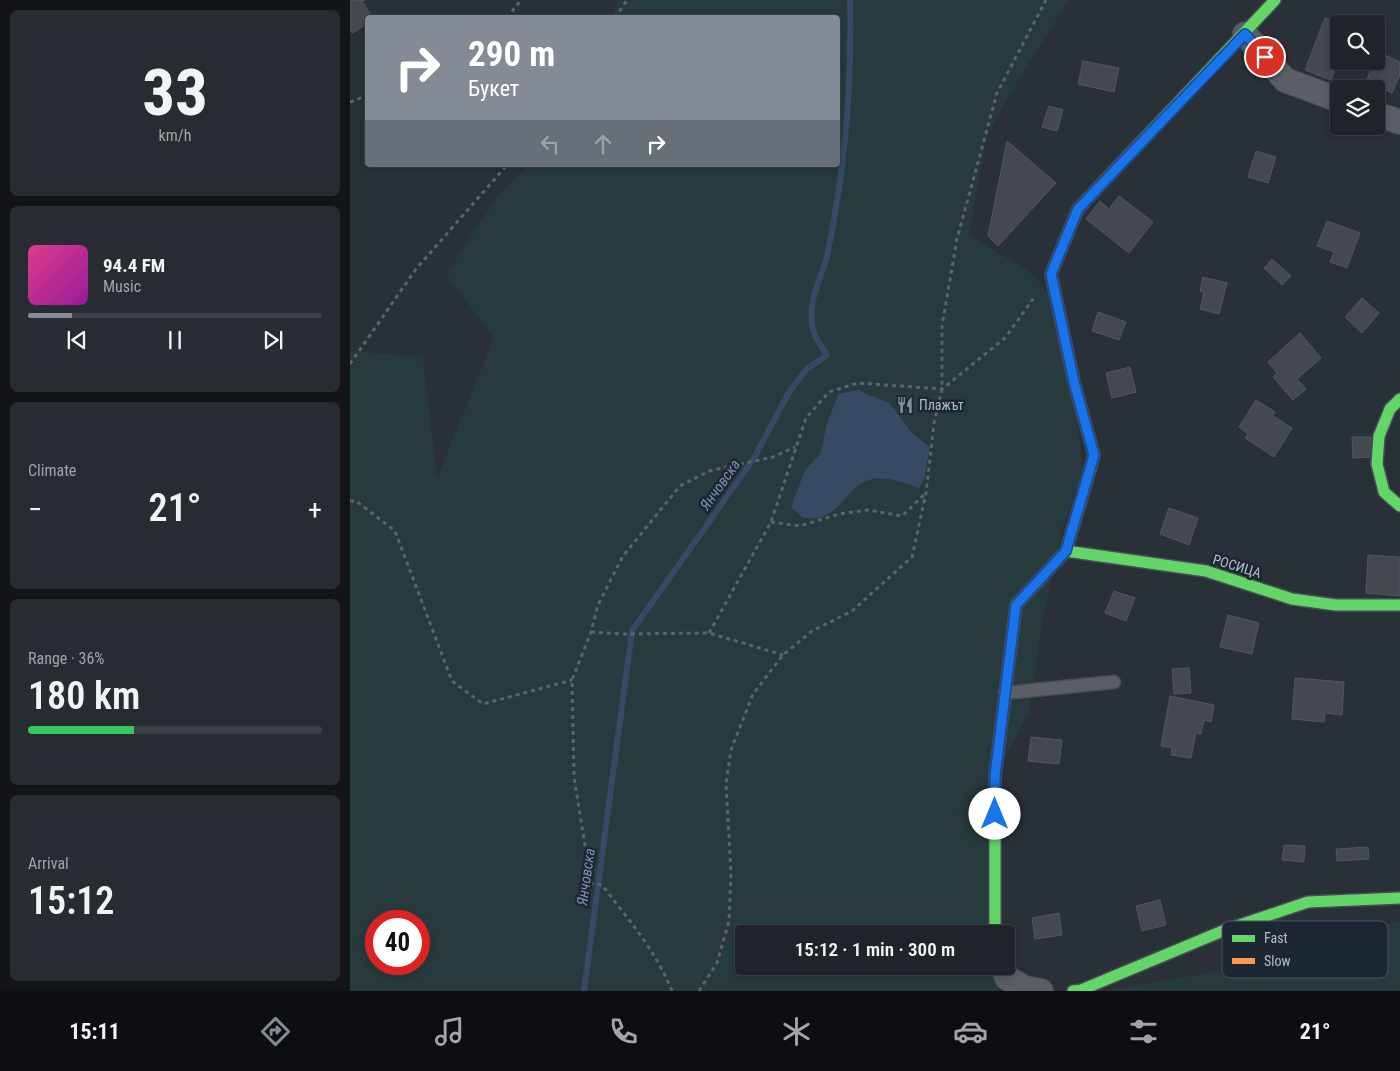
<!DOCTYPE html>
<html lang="en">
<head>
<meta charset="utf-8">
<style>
	:root { --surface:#20242a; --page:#282c32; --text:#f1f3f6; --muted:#a2a4a8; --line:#3d4147; --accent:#848b96 }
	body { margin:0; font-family:"Roboto Condensed",sans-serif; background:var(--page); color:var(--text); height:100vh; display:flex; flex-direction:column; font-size:19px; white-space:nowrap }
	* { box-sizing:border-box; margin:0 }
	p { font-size:16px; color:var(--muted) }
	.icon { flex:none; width:28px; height:28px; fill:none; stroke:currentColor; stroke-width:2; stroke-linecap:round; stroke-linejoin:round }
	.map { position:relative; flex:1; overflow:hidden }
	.side { display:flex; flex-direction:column; gap:10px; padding:10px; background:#121417; width:350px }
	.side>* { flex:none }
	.top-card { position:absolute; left:15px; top:15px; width:475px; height:152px; border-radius:5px; box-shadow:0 2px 8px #0003,0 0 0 1px var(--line); background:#848b96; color:#fff; overflow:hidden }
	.buttons { position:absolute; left:980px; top:15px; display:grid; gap:10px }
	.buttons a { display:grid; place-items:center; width:55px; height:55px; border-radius:5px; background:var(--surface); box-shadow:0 2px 8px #0003,0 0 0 1px var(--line); font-size:25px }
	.speed { position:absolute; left:15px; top:910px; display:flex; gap:10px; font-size:25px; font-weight:700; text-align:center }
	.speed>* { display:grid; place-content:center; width:65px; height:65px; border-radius:50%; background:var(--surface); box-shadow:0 2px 8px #0003,0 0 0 1px var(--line); line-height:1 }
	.speed .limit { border:8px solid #d22; background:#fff; color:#111 }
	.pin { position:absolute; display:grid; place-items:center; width:42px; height:42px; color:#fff; margin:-21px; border:2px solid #fff; border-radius:50%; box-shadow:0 1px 5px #0007 }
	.me { position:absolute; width:55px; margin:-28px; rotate:0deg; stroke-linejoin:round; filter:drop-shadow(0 0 4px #0008) }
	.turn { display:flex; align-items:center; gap:18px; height:105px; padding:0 20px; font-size:22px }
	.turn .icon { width:65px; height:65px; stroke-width:2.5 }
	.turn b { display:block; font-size:35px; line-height:42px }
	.lanes { display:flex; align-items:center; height:48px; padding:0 20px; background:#0003; justify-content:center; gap:25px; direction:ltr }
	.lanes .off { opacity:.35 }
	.big { font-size:38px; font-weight:600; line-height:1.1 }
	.side .tile { flex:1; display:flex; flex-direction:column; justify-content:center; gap:8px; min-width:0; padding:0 18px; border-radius:8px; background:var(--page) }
	.side .dial { align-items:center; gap:0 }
	.dial b { font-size:65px; line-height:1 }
	.song { display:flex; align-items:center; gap:15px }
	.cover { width:60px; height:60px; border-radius:8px; background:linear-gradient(135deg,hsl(330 70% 55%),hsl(300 70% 35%)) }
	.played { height:5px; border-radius:2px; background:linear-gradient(90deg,var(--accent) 15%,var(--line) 15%) }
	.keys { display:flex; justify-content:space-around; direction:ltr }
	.heat { display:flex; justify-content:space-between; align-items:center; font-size:28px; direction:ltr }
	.charge { height:8px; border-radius:4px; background:linear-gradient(90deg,#34c759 36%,var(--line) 0) }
	.trip { position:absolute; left:385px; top:925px; width:280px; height:50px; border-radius:5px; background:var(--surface); box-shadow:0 2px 8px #0003,0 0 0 1px var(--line); font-weight:600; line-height:50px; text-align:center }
	.tabs { display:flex; height:80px; justify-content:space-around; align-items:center; background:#0d0e11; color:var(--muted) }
	.tabs .icon { width:35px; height:35px }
	.tabs .on { color:var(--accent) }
	.tabs b { font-size:22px; color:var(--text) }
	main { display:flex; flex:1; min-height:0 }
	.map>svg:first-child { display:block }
	.green { fill:#273a3e; fill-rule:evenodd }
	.water { fill:#384963 }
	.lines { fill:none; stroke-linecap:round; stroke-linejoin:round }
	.stream { stroke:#384963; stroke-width:6 }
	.building { fill:#444950; stroke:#52575f }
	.lane-casing { stroke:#484c53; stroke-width:15 }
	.street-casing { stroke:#484c53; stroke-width:26 }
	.fast-casing { stroke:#484c53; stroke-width:14 }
	.slow-casing { stroke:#484c53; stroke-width:14 }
	.path { stroke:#5d636a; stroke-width:3; stroke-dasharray:4 4; stroke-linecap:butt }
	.lane { stroke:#5a5e66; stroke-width:12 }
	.street { stroke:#5a5e66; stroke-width:24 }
	.fast { stroke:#63d668; stroke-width:11 }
	.slow { stroke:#ff974d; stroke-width:11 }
	.route-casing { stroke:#114b97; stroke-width:12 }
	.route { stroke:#1a73e8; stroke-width:9 }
	.labels { text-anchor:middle; stroke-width:5; stroke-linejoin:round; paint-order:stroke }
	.poi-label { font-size:14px; fill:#b4bcc9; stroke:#1d2633; text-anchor:start }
	.street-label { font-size:14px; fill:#b4bcc9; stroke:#1d2633 }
	.water-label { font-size:15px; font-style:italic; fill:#7c92b1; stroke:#1d2633 }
	.key { fill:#1d2633; stroke:#4a5360; stroke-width:1 }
	.key-label { font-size:14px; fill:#b4bcc9 }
</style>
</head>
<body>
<main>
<section class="side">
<div class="tile dial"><b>33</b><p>km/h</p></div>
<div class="tile">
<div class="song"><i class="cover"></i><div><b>94.4 FM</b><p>Music</p></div></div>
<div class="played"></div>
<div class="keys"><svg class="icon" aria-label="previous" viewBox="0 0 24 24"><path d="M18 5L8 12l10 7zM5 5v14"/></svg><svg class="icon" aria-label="pause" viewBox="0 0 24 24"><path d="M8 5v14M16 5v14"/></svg><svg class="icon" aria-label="next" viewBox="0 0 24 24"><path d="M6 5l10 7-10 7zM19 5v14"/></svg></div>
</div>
<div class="tile"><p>Climate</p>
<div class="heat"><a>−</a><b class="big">21°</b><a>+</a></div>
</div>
<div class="tile"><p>Range · 36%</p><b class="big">180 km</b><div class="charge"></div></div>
<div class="tile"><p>Arrival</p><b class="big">15:12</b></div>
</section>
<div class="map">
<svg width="1050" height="991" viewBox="0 0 1050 991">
	<rect width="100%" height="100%" fill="#2a3038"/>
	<g class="green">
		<path d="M267,0H719L658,97L636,139L619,235L680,272L716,313L733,472L713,527L692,623L679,712L645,776L646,934H394V966H647V991H0V351L73,357L87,478L144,337L96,275L147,197L178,165H488V18L261,17ZM26,921H69V964H26Z"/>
		<polygon points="1050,921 1050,991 755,991 875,970 918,944"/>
	</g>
	<path class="water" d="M508,390L540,404L563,434L580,447L574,479L569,488C555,483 539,477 523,479C500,483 492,512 469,518C465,519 458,518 453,518L441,507L455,470L471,453L476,427L488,394Z"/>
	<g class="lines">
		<path class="stream" d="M234,991L282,631L404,458L439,392L457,369L477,355C465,338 459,328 462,306C464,287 475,270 478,251C495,169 502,83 500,0"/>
	</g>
	<g class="building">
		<polygon points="0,0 15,0 12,1 23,18 18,18 18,23 2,33 0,29"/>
		<polygon points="975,18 990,24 989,59 981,80 955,70"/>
		<polygon points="1029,52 1050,62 1050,75 1042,93 1016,81"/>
		<polygon points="733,61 769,68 764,92 728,84"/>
		<polygon points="699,106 713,110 707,131 692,127"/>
		<polygon points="657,141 706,183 648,246 638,236"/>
		<polygon points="906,151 926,157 918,183 898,177"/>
		<polygon points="769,196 803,222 779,253 736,219 750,201 759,209"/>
		<polygon points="977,221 1010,233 997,268 980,262 984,252 967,246"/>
		<polygon points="922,259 941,276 932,285 914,268"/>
		<polygon points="853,277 877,283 869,314 850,309 854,293 850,291"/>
		<polygon points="1012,298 1029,313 1012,333 995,317"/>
		<polygon points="748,312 776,322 769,340 742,331"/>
		<polygon points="950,333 971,358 947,379 956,389 943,400 923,377 927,373 918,362"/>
		<polygon points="780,367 786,392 762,398 756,373"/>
		<polygon points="906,400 925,412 923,416 942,428 924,457 895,438 898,434 889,427"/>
		<polygon points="1002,437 1021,437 1022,457 1003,458"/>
		<polygon points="819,508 848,518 839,545 810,534"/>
		<polygon points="1018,555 1050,557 1050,596 1016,593"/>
		<polygon points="764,591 785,598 776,621 755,613"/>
		<polygon points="878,615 909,623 902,654 870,647"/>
		<polygon points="839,668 841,693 824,694 822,669"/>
		<polygon points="945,678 994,682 992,715 975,713 974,722 942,719"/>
		<polygon points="820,696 864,705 861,722 854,720 851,734 846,733 841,758 821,755 822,748 811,746"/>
		<polygon points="681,737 712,740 709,764 678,761"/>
		<polygon points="934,845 955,846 954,862 932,860"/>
		<polygon points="1018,847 1019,859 987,861 986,849"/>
		<polygon points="810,900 816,925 792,931 786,906"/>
		<polygon points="709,913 712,935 685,939 682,918"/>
	</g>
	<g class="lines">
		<g class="lane-casing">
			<polyline id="lane" points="655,693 764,682"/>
		</g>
		<g class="street-casing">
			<g id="street">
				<polyline points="895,34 935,80 989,100"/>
				<polyline points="1026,114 1050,122"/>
				<polyline points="652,966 657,978 675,988 691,991"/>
			</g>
		</g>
		<g class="fast-casing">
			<g id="fast">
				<polyline points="742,194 925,0"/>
				<polyline points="1050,399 1040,409 1029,436 1027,464 1034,492 1050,506"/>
				<polyline points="716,551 856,571 942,599 986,605 1050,605"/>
				<polyline points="645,934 645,776 666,605 716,551 740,470"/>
				<polyline points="723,991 731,990 875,930 958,902 1050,898"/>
			</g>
		</g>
		<g class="slow-casing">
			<polyline id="slow" points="740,470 744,455 724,382 701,274 728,209 742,194"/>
		</g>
		<g class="path">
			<polyline points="157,18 171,0"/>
			<polyline points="265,18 277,0"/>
			<polyline points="0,102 18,95"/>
			<polyline points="0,364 66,269 157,165"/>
			<polyline points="0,501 6,501 45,531 102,681 133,704 222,680"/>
			<polyline points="421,522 450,526 489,514 518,510 552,516 576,493"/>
			<polyline points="241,632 272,634 359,633 433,655"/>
			<polyline points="359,633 421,522 456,418 479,392 508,383 592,389 655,338 683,299"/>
			<path d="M322,991C306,951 278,919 252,885L241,883L224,777L222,680L241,632L248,605L273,556L330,486L359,471L423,457L445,447"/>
			<polyline points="349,991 367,963 379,921 381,873 376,784 381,750 403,694 433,655 462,631 502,611 562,557 576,493 584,423 592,389 592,326 607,239 647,93 696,0"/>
		</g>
		<use href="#lane" class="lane"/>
		<use href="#street" class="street"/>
		<use href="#fast" class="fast"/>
		<use href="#slow" class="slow"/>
	</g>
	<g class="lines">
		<g class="route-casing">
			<polyline id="route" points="645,814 645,776 666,605 716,551 744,455 724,382 701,274 728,209 895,34 915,57"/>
		</g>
		<use href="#route" class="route"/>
	</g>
	<defs>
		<g id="restaurant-bare" transform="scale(1.35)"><path d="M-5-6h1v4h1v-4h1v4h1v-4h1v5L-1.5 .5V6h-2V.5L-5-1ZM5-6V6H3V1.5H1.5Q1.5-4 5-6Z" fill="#848b96" stroke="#1d2633" stroke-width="2.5" paint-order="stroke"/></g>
	</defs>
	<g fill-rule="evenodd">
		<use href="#restaurant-bare" x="555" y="405"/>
	</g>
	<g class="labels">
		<g class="poi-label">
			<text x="569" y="410">Плажът</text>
		</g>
		<g class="street-label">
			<text transform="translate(887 566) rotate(17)" y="5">РОСИЦА</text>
		</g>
		<g class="water-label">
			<text transform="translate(370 485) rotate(-55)" y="5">Янчовска</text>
			<text transform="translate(236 877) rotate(-82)" y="5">Янчовска</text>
		</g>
	</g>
	<rect x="872" y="921" width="166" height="57" rx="8" class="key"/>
	<rect x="882" y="935" width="23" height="7" fill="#63d668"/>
	<rect x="882" y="958" width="23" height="6" fill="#ff974d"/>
	<g class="key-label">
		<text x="914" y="943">Fast</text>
		<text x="914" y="966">Slow</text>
	</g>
</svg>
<div class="buttons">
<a><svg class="icon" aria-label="search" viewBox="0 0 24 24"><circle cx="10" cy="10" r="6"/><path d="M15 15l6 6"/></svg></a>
<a><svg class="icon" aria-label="layers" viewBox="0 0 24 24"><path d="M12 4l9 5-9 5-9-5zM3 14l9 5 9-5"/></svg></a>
</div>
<div class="speed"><div class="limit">40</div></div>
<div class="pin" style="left:915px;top:57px;background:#d93025"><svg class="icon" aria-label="arrive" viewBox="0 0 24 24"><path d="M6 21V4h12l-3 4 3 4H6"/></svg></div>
<svg class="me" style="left:645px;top:814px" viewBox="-20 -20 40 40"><circle r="19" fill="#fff"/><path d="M0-13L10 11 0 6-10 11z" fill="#1a73e8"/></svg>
<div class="trip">15:12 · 1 min · 300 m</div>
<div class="top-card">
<div class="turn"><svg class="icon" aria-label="right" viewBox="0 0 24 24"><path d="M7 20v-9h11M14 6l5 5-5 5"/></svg><div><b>290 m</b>Букет</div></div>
<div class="lanes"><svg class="icon off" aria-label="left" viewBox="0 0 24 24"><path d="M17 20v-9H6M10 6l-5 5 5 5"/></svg><svg class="icon off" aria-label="ahead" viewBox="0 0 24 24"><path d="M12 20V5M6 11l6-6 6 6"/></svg><svg class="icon" aria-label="right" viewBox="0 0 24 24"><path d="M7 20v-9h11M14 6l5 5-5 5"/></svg></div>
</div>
</div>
</main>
<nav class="tabs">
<b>15:11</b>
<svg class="icon on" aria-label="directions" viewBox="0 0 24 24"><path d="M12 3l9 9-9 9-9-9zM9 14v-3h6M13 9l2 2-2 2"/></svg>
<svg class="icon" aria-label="music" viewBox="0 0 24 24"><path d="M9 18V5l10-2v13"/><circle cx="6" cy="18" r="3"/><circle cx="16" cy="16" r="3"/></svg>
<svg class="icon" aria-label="phone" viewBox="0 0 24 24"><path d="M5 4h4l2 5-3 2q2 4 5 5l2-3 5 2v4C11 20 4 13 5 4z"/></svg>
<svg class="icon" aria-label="climate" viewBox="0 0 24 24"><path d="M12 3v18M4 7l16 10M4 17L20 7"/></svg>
<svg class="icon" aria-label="car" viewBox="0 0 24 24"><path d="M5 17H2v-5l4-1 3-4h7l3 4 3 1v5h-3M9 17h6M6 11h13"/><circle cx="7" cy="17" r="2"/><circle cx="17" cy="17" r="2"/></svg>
<svg class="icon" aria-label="filters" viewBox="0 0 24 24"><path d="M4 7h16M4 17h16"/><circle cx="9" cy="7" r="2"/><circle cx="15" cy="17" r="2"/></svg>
<b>21°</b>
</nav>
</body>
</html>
